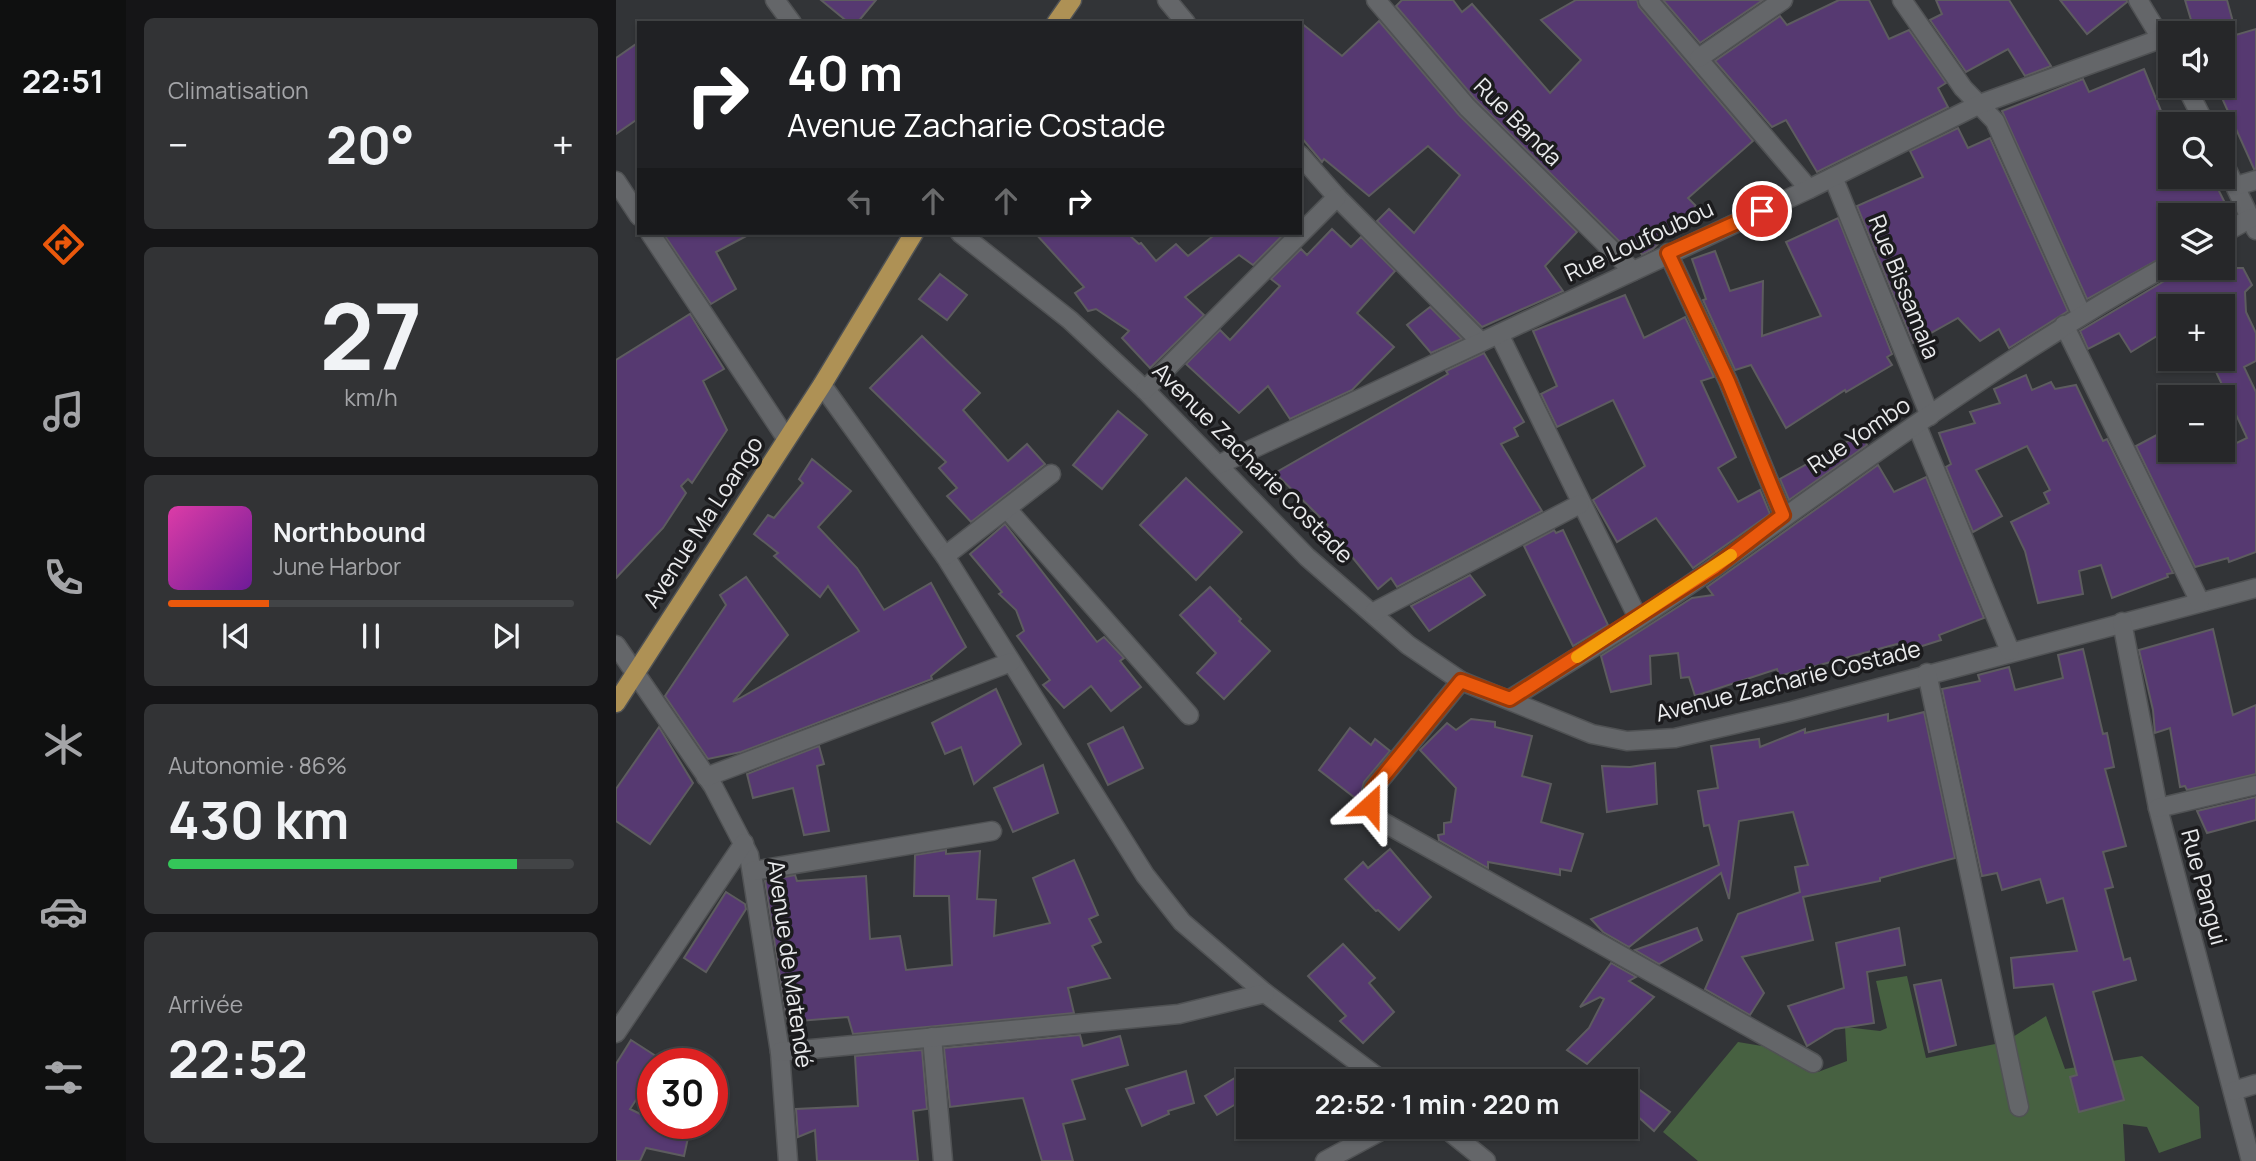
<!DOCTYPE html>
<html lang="fr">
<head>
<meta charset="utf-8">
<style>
	:root { --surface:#262729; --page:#323335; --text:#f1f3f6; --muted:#a4a5a8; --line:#424446; --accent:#ea580c }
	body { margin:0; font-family:Manrope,sans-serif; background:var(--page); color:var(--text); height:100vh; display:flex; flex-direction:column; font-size:26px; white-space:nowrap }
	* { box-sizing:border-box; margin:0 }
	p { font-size:23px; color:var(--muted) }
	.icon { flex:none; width:38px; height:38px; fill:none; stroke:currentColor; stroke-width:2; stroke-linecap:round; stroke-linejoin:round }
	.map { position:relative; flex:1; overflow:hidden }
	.sheet { display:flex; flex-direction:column; gap:18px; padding:18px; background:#151517; width:490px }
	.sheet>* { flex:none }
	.hud { position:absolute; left:21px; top:21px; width:665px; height:214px; border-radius:0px; box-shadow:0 2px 5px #0004,0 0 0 2px var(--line); background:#202124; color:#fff; overflow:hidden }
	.tools { position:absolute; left:1542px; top:21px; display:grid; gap:14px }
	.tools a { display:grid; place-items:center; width:77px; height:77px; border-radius:0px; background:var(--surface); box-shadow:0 2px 5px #0004,0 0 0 2px var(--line); font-size:35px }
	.speed { position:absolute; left:21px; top:1048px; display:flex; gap:14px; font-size:35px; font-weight:700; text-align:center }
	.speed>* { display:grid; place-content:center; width:91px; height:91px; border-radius:50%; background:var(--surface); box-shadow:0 2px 5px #0004,0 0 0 2px var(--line); line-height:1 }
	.speed .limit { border:10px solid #d22; background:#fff; color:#111 }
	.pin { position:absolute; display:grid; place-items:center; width:60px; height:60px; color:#fff; margin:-30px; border:4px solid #fff; border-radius:50%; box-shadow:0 2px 7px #0007 }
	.me { position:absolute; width:77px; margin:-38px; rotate:24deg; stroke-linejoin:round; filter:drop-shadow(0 0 5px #0008) }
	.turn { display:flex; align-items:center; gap:24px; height:147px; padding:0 35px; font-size:32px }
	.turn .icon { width:91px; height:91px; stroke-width:2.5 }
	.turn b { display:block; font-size:49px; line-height:60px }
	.lanes { display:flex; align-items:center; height:66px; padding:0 35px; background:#0003; justify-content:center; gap:35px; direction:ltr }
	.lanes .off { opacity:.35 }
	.big { font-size:52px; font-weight:700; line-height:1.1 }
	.sheet .tile { flex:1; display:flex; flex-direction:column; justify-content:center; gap:10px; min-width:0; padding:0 24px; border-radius:10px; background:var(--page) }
	.sheet .dial { align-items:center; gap:0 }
	.dial b { font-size:91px; line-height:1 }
	.song { display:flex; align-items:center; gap:21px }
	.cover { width:84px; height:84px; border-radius:10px; background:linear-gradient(135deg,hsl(320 70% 55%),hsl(280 70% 35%)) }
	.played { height:7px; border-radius:4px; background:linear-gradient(90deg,var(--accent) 25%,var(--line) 25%) }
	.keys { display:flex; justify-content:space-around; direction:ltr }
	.heat { display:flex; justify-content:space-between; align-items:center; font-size:38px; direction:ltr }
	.charge { height:10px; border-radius:5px; background:linear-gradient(90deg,#34c759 86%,var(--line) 0) }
	.trip { position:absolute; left:620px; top:1069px; width:402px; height:70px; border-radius:0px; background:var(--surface); box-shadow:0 2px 5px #0004,0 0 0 2px var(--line); font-weight:700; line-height:70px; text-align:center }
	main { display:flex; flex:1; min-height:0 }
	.dock { display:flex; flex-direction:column; width:126px; justify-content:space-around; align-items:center; background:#0f1010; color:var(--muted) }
	.dock .icon { width:49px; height:49px }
	.dock .selected { color:var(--accent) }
	.dock b { font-size:32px; color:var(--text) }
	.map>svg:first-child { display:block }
	.green { fill:#476141 }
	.building { fill:#563971; stroke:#5d5c5f; stroke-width:2 }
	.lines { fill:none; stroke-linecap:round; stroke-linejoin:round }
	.minor-casing { stroke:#505254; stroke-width:21 }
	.major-casing { stroke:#505254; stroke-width:21 }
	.minor { stroke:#646669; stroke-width:18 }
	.major { stroke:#ae9155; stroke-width:18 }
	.route-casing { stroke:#983908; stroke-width:18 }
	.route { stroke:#ea580c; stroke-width:12 }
	.slow { stroke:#f59e0b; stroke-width:12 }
	.labels { text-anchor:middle; stroke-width:7; stroke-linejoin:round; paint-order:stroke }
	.street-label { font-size:23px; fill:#e9eaec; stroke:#1b1b1d }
</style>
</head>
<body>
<main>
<nav class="dock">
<b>22:51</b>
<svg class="icon selected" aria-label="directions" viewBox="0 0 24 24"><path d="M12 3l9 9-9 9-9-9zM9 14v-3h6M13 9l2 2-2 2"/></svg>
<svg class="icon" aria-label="music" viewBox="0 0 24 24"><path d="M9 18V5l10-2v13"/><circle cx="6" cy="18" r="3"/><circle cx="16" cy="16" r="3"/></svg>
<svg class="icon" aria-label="phone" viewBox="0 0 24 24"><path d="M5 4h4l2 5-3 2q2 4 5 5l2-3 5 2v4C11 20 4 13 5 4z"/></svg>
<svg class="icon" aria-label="climate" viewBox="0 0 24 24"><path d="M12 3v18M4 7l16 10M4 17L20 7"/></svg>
<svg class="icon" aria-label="car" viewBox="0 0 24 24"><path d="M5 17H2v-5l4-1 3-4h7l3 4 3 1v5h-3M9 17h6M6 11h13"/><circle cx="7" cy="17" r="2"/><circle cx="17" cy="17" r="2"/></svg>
<svg class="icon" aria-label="filters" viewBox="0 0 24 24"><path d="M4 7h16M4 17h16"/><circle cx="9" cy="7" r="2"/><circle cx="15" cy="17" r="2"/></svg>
</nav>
<section class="sheet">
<div class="tile"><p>Climatisation</p>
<div class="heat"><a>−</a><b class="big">20°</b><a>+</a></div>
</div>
<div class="tile dial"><b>27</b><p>km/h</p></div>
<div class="tile">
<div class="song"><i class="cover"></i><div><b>Northbound</b><p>June Harbor</p></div></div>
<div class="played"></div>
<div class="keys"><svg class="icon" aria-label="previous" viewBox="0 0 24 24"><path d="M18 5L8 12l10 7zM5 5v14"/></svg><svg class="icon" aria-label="pause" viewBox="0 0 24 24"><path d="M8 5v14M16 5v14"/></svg><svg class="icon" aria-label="next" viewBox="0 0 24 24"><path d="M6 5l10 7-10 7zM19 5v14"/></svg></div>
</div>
<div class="tile"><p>Autonomie · 86%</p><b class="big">430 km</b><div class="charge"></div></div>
<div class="tile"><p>Arrivée</p><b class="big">22:52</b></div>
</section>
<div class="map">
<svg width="1640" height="1161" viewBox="0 0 1640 1161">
	<rect width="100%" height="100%" fill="#323437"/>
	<polygon class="green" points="1291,976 1310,1058 1389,1042 1430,1016 1449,1069 1526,1056 1583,1107 1585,1138 1543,1153 1531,1127 1507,1124 1509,1161 1082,1161 1047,1132 1122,1042 1183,1052 1202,1072 1231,1061 1229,1027 1264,1031 1271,1028 1260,981"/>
	<g class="building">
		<polygon points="205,0 260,0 241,23 233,23"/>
		<polygon points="786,0 837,0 846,12 856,4 934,93 965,60 925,20 960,0 1021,0 1023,7 1137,141 1072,198 1080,206 1037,249 1026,255 1017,237 1007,245 859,99 780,6"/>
		<polygon points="1047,0 1147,0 1084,43"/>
		<polygon points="1223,0 1253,0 1273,39 1293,30 1330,83 1322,88 1332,107 1201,172 1170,120 1156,127 1099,61 1164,16 1171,25"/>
		<polygon points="1320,0 1393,0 1435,66 1409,76 1392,49 1350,72 1314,20 1326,14"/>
		<polygon points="1444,0 1511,0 1511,2 1471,34"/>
		<polygon points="1569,0 1611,0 1620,33 1579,33"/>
		<polygon points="763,21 843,115 961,232 929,266 947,291 866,327 761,221 773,209 798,233 844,175 812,146 753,196 708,159 706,162 684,136 684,22 726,56"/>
		<polygon points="1640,29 1640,169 1638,169 1606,98 1606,39"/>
		<polygon points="23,42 23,118 0,134 0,58"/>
		<polygon points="1528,69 1554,133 1554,177 1596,177 1615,215 1554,215 1554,253 1471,299 1386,111 1467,79 1473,92"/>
		<polygon points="1342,128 1352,148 1374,138 1452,311 1393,348 1383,329 1364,341 1342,318 1297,343 1241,206 1307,177 1294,151"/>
		<polygon points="1222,218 1276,354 1271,357 1276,365 1230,392 1229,390 1170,428 1135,365 1119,370 1087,300 1090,299 1076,259 1099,251 1114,291 1147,281 1146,336 1205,316 1170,242"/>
		<polygon points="716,229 735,247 745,237 779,271 741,313 778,347 736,390 674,419 652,386 623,413 570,364 604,330 614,340 664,286 655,279 685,249 691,255"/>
		<polygon points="47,233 136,233 100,252 120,289 95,304"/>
		<polygon points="419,233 511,233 523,244 525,243 540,261 560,244 572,256 597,236 593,233 669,233 637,265 623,255 569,297 588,315 534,368 506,338 513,331 480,309 472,311 459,293 468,287"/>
		<polygon points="1564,268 1627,268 1636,285 1629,292 1630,312 1640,333 1640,361 1628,367 1640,392 1640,552 1613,562 1612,558 1579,567 1520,446 1554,428 1554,450 1572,450 1579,463 1631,438 1594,359 1606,359 1606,306 1554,306 1554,328 1515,352 1503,333 1472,349 1464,331 1560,274"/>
		<polygon points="324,274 351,295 331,320 303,299"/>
		<polygon points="1009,295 1028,338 1069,317 1098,377 1085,381 1120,457 1102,468 1122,502 1144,490 1154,514 1077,568 1040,518 1001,542 977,500 1029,466 997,400 941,427 925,394 941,386 917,331"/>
		<polygon points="814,307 846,339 815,353 791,325"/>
		<polygon points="74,314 108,369 87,381 111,430 76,483 72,479 65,486 70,493 47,528 0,578 0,360"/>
		<polygon points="306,336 364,393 347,410 392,461 411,444 429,464 355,522 331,496 341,488 323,468 330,462 254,388"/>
		<polygon points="868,353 908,422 898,428 902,436 885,444 926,511 781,587 775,578 762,589 728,547 723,552 704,532 712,525 659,473 832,374 830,371"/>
		<polygon points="1410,375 1416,390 1435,382 1439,389 1460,385 1487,441 1491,439 1557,573 1551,574 1552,577 1496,598 1485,565 1463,571 1467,594 1422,603 1409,551 1395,522 1433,503 1428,493 1434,490 1411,446 1360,470 1386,516 1357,532 1330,467 1335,464 1323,433 1359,423 1354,412 1384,403 1378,389"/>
		<polygon points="502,411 531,435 486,489 457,465"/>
		<polygon points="1245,434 1251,445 1173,500 1164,479"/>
		<polygon points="196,459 235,491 202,527 241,568 268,610 315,583 350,647 315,676 316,679 125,752 92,759 49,696 110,605 104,595 130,577 172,635 117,702 243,631 212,586 204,597 158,556 162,553 138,534 152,515 158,518 187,483 183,479"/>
		<polygon points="1262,465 1278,492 1310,477 1368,618 1323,635 1325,640 1284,653 1281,644 1163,676 1161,669 1079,696 1073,677 1065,678 1062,653 1034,656 1035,684 995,692 985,656 1076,598 1097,595 1091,587"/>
		<polygon points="570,478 626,532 580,580 524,525"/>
		<polygon points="389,524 481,642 488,637 508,658 504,661 525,687 495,711 475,686 448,708 427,685 434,680 401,636 408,631 400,610 383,594 386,592 354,554"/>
		<polygon points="938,530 940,533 947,530 992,625 957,646 908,546"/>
		<polygon points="854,575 869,595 813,631 795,606"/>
		<polygon points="594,587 625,619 623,621 654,651 608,699 581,673 600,653 564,615"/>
		<polygon points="1597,629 1617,715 1640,705 1640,774 1571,790 1569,786 1564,787 1554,728 1539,733 1537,710 1523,650"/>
		<polygon points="1467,649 1487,734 1491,733 1498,767 1489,769 1510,846 1487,852 1497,887 1489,889 1508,960 1514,958 1520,980 1477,992 1508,1100 1463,1112 1454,1077 1461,1075 1437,984 1398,988 1395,958 1461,951 1447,898 1431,903 1424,879 1386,890 1381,873 1366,876 1326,689 1364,681 1362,675 1393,667 1399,690 1447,678 1442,655"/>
		<polygon points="380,689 405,744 358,784 345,747 329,754 316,723"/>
		<polygon points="1308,712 1339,858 1264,878 1264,881 1187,897 1197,940 1126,957 1148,993 1134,1015 1089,989 1122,914 1184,892 1179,867 1192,865 1177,812 1123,821 1113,899 1105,873 1013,947 987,932 975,919 1103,865 1093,825 1088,826 1082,791 1102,788 1095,746 1143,739 1144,747 1189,729 1189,733 1272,714 1272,721"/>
		<polygon points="855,719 879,722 879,727 916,736 906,776 935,784 925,822 967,834 955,871 944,869 944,875 872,862 872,868 823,840 822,835 828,834 828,823 835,822 840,788 804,750 831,723 840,730"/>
		<polygon points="43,727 77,783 34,844 0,821 0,789"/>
		<polygon points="507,727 527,768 492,785 472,744"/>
		<polygon points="734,728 755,745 759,739 774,751 748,782 743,801 703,770"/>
		<polygon points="203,746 208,764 201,766 213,831 188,835 177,788 137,798 131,774"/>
		<polygon points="1039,763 1041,804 991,812 986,766 1014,767"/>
		<polygon points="427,765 442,813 397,832 378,788"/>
		<polygon points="1640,797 1640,820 1591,833 1581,811"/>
		<polygon points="774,849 815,897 783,930 762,910 760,911 729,879 747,862 752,868"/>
		<polygon points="330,850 330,854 364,851 361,899 380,900 378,936 434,923 417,878 458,860 482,915 473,919 485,942 476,946 494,978 452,988 458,1013 237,1034 232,1017 171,1022 149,881 179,875 181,881 250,876 254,939 284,936 290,970 336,965 333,896 298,896 299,855"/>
		<polygon points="110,892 129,904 130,909 90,972 68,958"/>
		<polygon points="1081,928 1086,940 1043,964 1019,950"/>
		<polygon points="1283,928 1289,965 1251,972 1258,1023 1219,1029 1191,1046 1172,1006 1228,988 1220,943"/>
		<polygon points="727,944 759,978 753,983 778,1012 747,1043 724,1021 730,1016 692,976"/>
		<polygon points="995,963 1020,977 1013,981 1038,997 971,1064 951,1050 973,1028 988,999 984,997 964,1007"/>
		<polygon points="1325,980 1340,1045 1313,1052 1298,985"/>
		<polygon points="464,1035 467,1046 504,1036 512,1065 456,1080 469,1119 447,1124 457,1161 426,1161 407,1098 334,1107 328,1048"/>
		<polygon points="15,1040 46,1060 43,1064 37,1064 37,1074 14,1109 37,1120 37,1124 75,1124 68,1156 30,1148 24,1161 0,1161 0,1064"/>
		<polygon points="306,1050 311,1109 297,1111 302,1161 201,1161 199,1130 182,1137 180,1109 242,1106 239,1056"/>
		<polygon points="632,1070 632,1097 601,1115 589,1096"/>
		<polygon points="570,1071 578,1103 552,1111 553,1114 526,1126 510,1089"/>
		<polygon points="1010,1080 1054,1112 1038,1131 1010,1106"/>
	</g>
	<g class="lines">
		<g class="minor-casing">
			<g id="minor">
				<polyline points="159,0 176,23"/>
				<polyline points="551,0 570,23"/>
				<polyline points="760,0 851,107 1017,271"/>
				<polyline points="1032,0 1193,189"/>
				<polyline points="1286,0 1347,88 1379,121 1465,313"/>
				<polyline points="1522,0 1554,53"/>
				<polyline points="1083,58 1167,0"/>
				<polyline points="1570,86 1589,124"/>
				<polyline points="684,155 721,197 864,341"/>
				<polyline points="1606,159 1640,230"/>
				<polyline points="1217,177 1314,416"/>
				<polyline points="0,181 23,216"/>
				<polyline points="1620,186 1640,180"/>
				<polyline points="34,233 170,438"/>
				<polyline points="344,233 454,320 529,390 691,557 792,645 845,681 976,734 1011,741 1059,738 1176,711 1640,588"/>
				<polyline points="1606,234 1635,218"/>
				<polyline points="1052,253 1112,381 1167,515"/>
				<polyline points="1448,325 1584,602"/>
				<polyline points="883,334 1022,618"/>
				<polyline points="206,385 329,556 529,875 566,922 649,993 768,1082"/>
				<polyline points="529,390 721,197"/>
				<polyline points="1301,426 1394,651"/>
				<polyline points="602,465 1193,189 1364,104 1547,38"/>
				<polyline points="391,509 573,715"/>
				<polyline points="329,556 435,474"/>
				<polyline points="758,612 964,504"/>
				<polyline points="1506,622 1542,808 1635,1161"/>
				<polyline points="0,645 97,786 133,855 164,1052 172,1161"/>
				<polyline points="1311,673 1403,1107"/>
				<polyline points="845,681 757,789 754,805 765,821 1197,1063"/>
				<path d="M894,699C963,656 1033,614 1099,567C1247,461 1395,353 1554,264"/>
				<polyline points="90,777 395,662"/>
				<polyline points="1542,808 1640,785"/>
				<polyline points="137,871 376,831"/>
				<polyline points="0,1033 128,843"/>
				<polyline points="316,1037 327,1161"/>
				<polyline points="164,1052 563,1014 649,993"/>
				<polyline points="1617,1091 1640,1084"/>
				<polyline points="828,1127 870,1161"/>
				<polyline points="709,1161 772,1127"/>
			</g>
		</g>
		<g class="major-casing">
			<g id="major">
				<polyline points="440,23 456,0"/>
				<polyline points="0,703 206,385 298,233"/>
			</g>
		</g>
		<use href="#minor" class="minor"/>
		<use href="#major" class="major"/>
	</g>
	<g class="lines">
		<g class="route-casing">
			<polyline id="route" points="754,805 757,789 845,681 894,699 1098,568 1167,515 1112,381 1052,253 1146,211"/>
		</g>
		<use href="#route" class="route"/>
		<polyline class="slow" points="961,657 1115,555"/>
	</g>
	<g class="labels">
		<g class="street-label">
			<text transform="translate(902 122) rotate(45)" y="8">Rue Banda</text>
			<text transform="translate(1023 241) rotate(-25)" y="8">Rue Loufoubou</text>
			<text transform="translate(1288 287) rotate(68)" y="8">Rue Bissamala</text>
			<text transform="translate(1243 435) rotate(-34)" y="8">Rue Yombo</text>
			<text transform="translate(637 463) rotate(45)" y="8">Avenue Zacharie Costade</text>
			<text transform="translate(87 522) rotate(-57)" y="8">Avenue Ma Loango</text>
			<text transform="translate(1172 681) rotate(-14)" y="8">Avenue Zacharie Costade</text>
			<text transform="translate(1588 887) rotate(75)" y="8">Rue Pangui</text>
			<text transform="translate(174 964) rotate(82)" y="8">Avenue de Matendé</text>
		</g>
	</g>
</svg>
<div class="tools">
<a><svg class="icon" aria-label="sound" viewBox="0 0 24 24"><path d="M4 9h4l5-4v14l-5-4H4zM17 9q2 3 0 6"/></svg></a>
<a><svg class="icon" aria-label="search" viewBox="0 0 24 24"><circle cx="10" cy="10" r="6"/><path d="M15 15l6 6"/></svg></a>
<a><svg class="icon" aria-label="layers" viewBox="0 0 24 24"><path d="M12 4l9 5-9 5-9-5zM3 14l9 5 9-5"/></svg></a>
<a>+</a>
<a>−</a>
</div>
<div class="speed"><div class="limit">30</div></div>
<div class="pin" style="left:1146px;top:211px;background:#d93025"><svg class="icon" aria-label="arrive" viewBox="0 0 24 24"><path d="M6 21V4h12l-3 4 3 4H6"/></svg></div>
<svg class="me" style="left:754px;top:805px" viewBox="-20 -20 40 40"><path d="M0-17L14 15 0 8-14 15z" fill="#ea580c" stroke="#fff" stroke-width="4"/></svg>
<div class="trip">22:52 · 1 min · 220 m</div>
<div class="hud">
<div class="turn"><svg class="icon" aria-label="right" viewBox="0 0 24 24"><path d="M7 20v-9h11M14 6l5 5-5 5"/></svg><div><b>40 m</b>Avenue Zacharie Costade</div></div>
<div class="lanes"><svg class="icon off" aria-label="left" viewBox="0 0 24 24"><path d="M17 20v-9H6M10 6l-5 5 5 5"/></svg><svg class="icon off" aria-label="ahead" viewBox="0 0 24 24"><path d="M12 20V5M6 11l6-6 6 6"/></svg><svg class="icon off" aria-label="ahead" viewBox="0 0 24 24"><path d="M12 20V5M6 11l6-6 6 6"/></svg><svg class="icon" aria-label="right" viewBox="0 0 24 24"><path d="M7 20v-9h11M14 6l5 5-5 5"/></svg></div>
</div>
</div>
</main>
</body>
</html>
